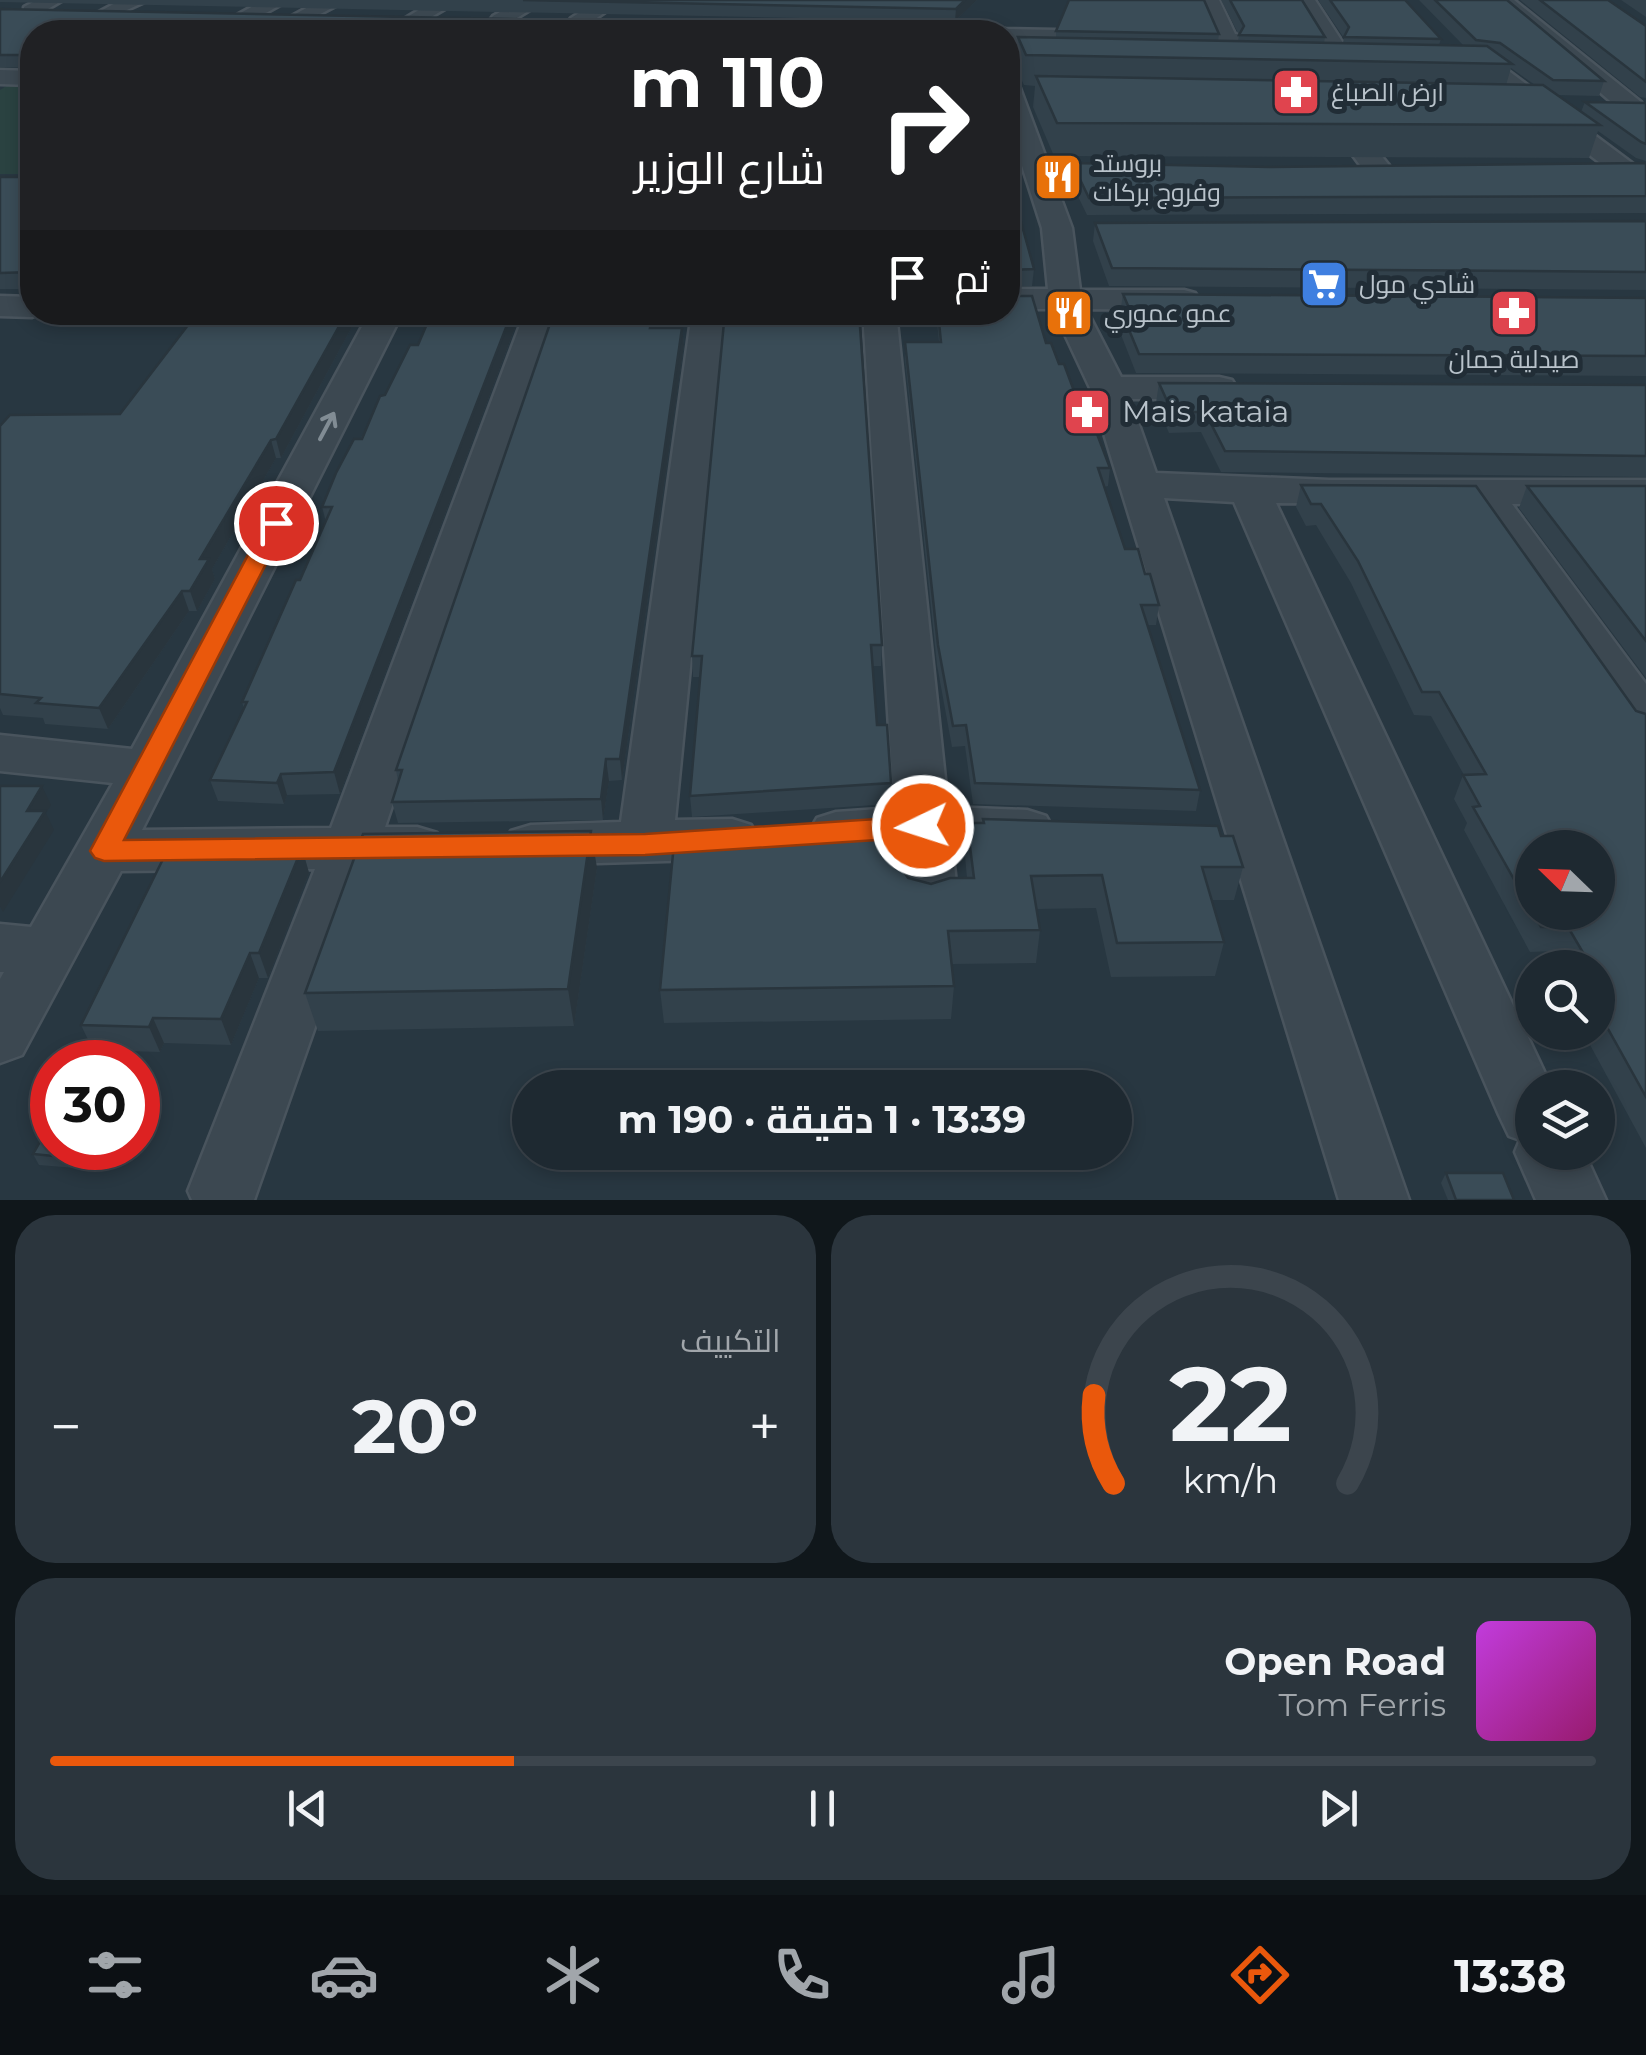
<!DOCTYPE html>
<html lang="ar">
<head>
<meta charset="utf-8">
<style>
	:root { --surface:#1e2931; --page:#2b353d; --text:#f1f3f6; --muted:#a1a6ab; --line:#3c454d; --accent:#ea580c }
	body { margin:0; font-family:Montserrat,Cairo,sans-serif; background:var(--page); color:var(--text); direction:rtl; height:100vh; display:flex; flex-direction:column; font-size:38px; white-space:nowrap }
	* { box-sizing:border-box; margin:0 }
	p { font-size:32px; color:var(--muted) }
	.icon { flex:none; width:55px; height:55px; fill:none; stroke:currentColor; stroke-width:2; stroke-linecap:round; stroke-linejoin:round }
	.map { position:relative; height:1200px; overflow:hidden; direction:ltr }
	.details { display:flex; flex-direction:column; gap:15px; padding:15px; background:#10171b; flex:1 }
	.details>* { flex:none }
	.guide { position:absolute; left:20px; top:20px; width:1000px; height:305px; border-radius:40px; box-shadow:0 5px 15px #0003,0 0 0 2px var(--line); direction:rtl; background:#202124; color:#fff; overflow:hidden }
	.needle { width:65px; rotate:293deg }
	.tools { position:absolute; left:1515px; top:830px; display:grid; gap:20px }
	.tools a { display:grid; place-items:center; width:100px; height:100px; border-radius:50%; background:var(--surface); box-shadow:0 5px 15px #0003,0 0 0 2px var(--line); font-size:50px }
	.speed { position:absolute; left:30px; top:1040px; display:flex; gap:20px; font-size:50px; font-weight:700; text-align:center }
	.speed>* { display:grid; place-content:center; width:130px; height:130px; border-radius:50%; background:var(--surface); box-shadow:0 5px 15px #0003,0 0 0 2px var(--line); line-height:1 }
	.speed .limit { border:15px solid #d22; background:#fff; color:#111 }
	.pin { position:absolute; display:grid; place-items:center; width:85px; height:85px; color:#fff; margin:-42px; border:5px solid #fff; border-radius:50%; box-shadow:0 2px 10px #0007 }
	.me { position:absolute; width:110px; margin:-55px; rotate:266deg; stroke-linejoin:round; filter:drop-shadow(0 0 8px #0008) }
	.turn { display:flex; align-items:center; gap:35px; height:210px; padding:0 30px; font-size:45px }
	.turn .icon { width:130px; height:130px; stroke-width:2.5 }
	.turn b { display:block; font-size:70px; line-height:85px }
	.then { display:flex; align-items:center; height:95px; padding:0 30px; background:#0003; gap:20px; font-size:38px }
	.big { font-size:75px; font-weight:700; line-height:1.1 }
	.details .tile { flex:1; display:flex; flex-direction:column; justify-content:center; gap:15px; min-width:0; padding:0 35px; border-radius:40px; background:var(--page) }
	.details .dial { align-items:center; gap:0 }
	.dial svg { height:260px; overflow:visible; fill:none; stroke:var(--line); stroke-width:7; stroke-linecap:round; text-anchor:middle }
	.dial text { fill:var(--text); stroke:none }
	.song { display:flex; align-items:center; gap:30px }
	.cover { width:120px; height:120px; border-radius:15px; background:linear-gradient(135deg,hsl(290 70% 55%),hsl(320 70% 35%)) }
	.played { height:10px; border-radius:5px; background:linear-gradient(90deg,var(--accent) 30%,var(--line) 30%) }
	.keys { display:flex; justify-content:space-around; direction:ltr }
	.heat { display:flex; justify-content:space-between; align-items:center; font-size:55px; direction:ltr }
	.details .tiles { flex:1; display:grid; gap:15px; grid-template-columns:1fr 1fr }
	.tile:last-child { grid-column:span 2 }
	.trip { position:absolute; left:512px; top:1070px; width:620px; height:100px; border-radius:50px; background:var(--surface); box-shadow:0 5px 15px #0003,0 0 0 2px var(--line); font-weight:700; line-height:100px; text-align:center; direction:rtl }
	.tabs { display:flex; height:160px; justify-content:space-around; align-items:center; background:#0c1014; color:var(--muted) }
	.tabs .icon { width:70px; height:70px }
	.tabs .selected { color:var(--accent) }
	.tabs b { font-size:45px; color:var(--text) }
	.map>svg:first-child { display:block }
	.green { fill:#2a4241 }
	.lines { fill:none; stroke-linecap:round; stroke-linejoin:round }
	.street-casing { stroke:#49545d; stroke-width:5 }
	.street { fill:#3c4851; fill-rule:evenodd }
	.wall { fill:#32414b; fill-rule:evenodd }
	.shaded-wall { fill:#29353d }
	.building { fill:#3a4c57; stroke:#29353d; stroke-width:2.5; fill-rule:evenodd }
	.oneway { stroke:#818c94 }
	.route { fill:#ea580c; stroke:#983908; stroke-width:2.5 }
	.labels { text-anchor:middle; stroke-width:10; stroke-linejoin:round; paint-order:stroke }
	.far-poi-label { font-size:25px; fill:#b9c3cb; stroke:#212d36; text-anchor:start }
	.poi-label { font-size:30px; fill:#b9c3cb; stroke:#212d36; text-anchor:start }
</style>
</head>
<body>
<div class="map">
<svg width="1646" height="1200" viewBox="0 0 1646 1200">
	<rect width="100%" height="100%" fill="#283741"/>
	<polygon class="green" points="11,83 32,83 32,174 0,174 0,90"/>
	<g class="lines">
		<g class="street-casing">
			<g id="street">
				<polygon points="37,0 63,0 38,15 24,15 24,7"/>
				<polygon points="121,0 149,0 107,19 97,13"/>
				<polygon points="264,0 289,0 232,32 206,32"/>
				<polygon points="321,0 347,0 307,21 293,21 290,17"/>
				<polygon points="435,0 460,0 421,23 407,23 404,19"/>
				<polygon points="521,0 546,0 507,24 493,24 490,20 493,16"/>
				<polygon points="599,0 623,0 585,26 571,26 568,22 571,18"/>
				<polygon points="1199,0 1219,0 1235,34 1300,35 1311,42 1300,49 1008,41 1008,32 876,32 868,27 879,21 1006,29 1213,33"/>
				<polygon points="1295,0 1315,0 1343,43 1340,48 1324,48"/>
				<polygon points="1492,0 1514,0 1641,102 1644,107 1641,112 1623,112"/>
				<polygon points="1453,57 1494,60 1640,169 1636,175 1616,175 1480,72 1445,69 1442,64 1445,59"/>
				<polygon points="0,70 32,71 32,85 0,84"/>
				<polygon points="1008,81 1020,88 1072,228 1080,290 1184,290 1195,293 1200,300 1195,307 1184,310 1086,309 1121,377 1219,377 1232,380 1237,388 1232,396 1219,399 1130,399 1156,473 1329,480 1646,480 1646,504 1512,504 1646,684 1646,737 1628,732 1471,504 1276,503 1552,1088 1532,1088 1532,1152 1584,1152 1606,1200 1536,1200 1515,1152 1520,1140 1509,1136 1499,1115 1234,502 1164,498 1409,1200 1339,1200 1090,388 1053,309 1008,309 1008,289 1048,289 1042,228 1008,122"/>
				<polygon points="1330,101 1339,103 1388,164 1392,170 1388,176 1368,176 1318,108"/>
				<polygon points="0,296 32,297 32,312 45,312 32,317 0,316"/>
				<polygon points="370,312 403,312 142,830 331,828 525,312 558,312 385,827 417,827 437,833 445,847 437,861 417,867 371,868 254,1200 192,1200 188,1191 315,869 121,871 22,1055 0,1063 0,979 4,972 0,972 0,924 31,927 113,783 0,771 0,735 132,749"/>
				<polygon points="692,312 725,312 675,820 732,819 751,825 759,839 751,853 732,859 531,865 511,859 503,845 511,831 531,825 621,822"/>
				<polygon points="863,312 896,312 948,807 1027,810 1046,816 1054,830 1046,844 1027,850 952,847 957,892 948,907 928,914 908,907 899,892 897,848 836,852 817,846 809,832 817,818 836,812 894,808"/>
			</g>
		</g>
		<use href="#street" class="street"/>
	</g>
	<g class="wall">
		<polygon points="0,0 977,0 955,21 0,2"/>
		<path d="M1221,0H1302L1325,37L1324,43H1343L1344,38L1318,0H1405L1441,39L1439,45L1464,46L1419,0H1507L1604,81L1599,96L1557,95L1581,112L1585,102L1646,103V161L1636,158L1598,131L1589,158L1054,156L1033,107L1035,86L1024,85L1015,66L1018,37H1056V31L1219,34L1218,41H1238L1239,35ZM1511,68L1535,85H1506Z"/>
		<polygon points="1520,0 1608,0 1646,26 1646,98 1640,97"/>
		<polygon points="1621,0 1646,0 1646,17"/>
		<polygon points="0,9 938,32 32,32 32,68 0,67"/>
		<polygon points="1072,163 1270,167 1646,163 1646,213 1087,215 1070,180"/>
		<polygon points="32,169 32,289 0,289 0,177 27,177"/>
		<polygon points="1008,181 1034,269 1032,286 1008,286"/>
		<polygon points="1646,221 1646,290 1109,286 1093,241 1095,223"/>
		<polygon points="1123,294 1646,298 1646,376 1136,373 1118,327"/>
		<polygon points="198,312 360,312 281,458 276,458 212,569 215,579 197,611 189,611 108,729 45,724 43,718 3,715 0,708 0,426 120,414"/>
		<polygon points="432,312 521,312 340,794 287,795 284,804 218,801 210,780 244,709 242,702 300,580 326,522 322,507 385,395 418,345"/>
		<polygon points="936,312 1008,312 1046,343 1059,364 1087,426 1110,468 1108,486 1104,487 1125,549 1145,574 1159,605 1156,625 1147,625 1200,790 1196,811 973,804 965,746 952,747 937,665 905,359 905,342 939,342"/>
		<polygon points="655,328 682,328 684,345 622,780 609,781 603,820 398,823 392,802 398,781 396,770"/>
		<polygon points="1159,383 1646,385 1646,477 1221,472 1201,432 1169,433 1156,403"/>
		<polygon points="1301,485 1636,711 1646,714 1646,1148 1583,1032 1598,1032 1598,968 1566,968 1556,951 1530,952 1464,830 1467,823 1454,799 1463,775 1464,775 1431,716 1414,715 1351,583 1316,525 1306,526 1296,507"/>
		<polygon points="1527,486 1646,486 1646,678 1519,508"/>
		<polygon points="882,645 881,666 873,666 877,725 891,783 890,804 692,817 690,796 700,677 693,677 692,656"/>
		<polygon points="983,819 1221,836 1243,867 1234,900 1212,900 1224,942 1215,976 1111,977 1096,908 1037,909 1040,930 1036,963 952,964 954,986 951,1019 664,1023 660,990 897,861 908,878 931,884 967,878 965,856 967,823 983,823"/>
		<polygon points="302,848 309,873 268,978 259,978 231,1045 164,1043 160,1052 93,1050 81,1025"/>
		<polygon points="597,868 574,1026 318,1031 305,993"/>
		<polygon points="52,1148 112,1148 100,1170 39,1165 33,1154"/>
		<polygon points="865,1152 918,1152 918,1158 865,1159"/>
		<polygon points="1446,1173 1514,1200 1448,1200 1441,1183"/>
	</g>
	<g class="shaded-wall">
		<polygon points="965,0 977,0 955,21 956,9"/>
		<polygon points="347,312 360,312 281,458 276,439"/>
		<polygon points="512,312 521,312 340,794 334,772"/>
		<polygon points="653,312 658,312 651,346 650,328"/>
		<polygon points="682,328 684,345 622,780 620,759"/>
		<polygon points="271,440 276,458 212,569 215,579 197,611 190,591 200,559"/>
		<polygon points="182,591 189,611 108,729 99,708"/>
		<polygon points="606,759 609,781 603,820 601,799"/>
		<polygon points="281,774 287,795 284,804 277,783"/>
		<polygon points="42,786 51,805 46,813 54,830 3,912 0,906 0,882 27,811"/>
		<polygon points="591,831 597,868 574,1026 568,989"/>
		<polygon points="302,848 309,873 268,978 259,953"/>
		<polygon points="250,953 259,978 231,1045 221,1019"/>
		<polygon points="153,1018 164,1043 160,1052 149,1027"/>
		<polygon points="101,1148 112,1148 100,1170 94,1160"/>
	</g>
	<g class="building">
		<polygon points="523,0 965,0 956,9"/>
		<polygon points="1069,0 1204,0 1219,34 1056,31"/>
		<polygon points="1230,0 1302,0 1325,37 1239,35 1244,26"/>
		<polygon points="1330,0 1405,0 1441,39 1344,37 1349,27"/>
		<polygon points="1435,0 1507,0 1604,81 1553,80 1500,43 1476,40"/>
		<polygon points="1540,0 1608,0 1646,26 1646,82"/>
		<polygon points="0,9 719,23 938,24 929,32 642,32 644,29 563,28 560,32 32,32 32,54 30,55 0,55"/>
		<polygon points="1018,37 1487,46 1512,64 1026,55"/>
		<polygon points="1036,76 1543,85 1600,125 1057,123"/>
		<polygon points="1585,102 1646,103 1646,144 1641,142"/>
		<polygon points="1072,163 1270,167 1646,163 1646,196 1089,198"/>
		<polygon points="31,169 32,169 32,272 0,273 0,177 27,177"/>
		<polygon points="1008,181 1013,193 1034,269 1008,270"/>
		<polygon points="1646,221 1646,272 1112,268 1095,223"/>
		<polygon points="1008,294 1009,296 1032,296 1046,343 1051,343 1059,364 1064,364 1087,426 1094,426 1110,468 1098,468 1125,549 1138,549 1145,574 1150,574 1159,605 1141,605 1200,790 975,783 966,725 953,726 938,645 905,342 941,342 938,312 1008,312"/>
		<polygon points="1123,294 1646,298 1646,356 1139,354 1120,308 1129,308"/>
		<polygon points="198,312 347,312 276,439 271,440 200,559 209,559 190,591 182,591 99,708 36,703 41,698 0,694 0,426 10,415 120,414"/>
		<polygon points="432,312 512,312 334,772 281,774 277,783 210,780 247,702 242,702 296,580 300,580 332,507 322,507 336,473 354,439 362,439 380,396 385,395 410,345 418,345"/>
		<polygon points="554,312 653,312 650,328 682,328 620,759 606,759 601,799 392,802 402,770 396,770"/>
		<polygon points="725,312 859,312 882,645 871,645 877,725 887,725 891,783 690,796 702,656 692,656"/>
		<polygon points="1159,383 1646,385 1646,456 1225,451 1205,412 1172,412"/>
		<path d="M1301,485L1476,486L1636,711L1646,714V1097L1598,1011V1002H1612L1598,978V968H1592L1568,927H1541L1473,807L1480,806L1463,775L1486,774L1439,692H1422L1358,561L1321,504H1311ZM1532,848H1598V912H1532Z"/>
		<polygon points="1527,486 1646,486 1646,641"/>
		<polygon points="0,786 42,786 27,811 45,811 0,882"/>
		<polygon points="895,819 897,861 908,878 931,884 950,878 974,878 967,823 984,823 983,819 1218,826 1221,836 1233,836 1243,867 1202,867 1224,942 1117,943 1102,875 1031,876 1040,930 948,931 954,986 660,990 675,833"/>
		<polygon points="591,831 568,989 305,993 363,834"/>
		<polygon points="302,848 259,953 250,953 221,1019 153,1018 149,1027 81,1025 168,849"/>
		<polygon points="884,1084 914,1084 915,1088 884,1088"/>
		<polygon points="52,1121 52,1148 101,1148 94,1160 33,1154"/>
		<polygon points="1446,1173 1503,1173 1514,1200 1456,1200"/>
	</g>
	<defs><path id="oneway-shaft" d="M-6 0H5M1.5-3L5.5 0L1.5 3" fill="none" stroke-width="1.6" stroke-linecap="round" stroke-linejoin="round" transform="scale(2.5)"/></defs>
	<use class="oneway" href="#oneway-shaft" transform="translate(327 426) rotate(-62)"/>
	<polygon class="route" points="276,517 287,523 124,840 645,834 923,816 932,819 937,826 932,834 923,837 645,855 104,861 95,858 90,851 265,523"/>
	<defs>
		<g id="pharmacy-square" transform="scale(2.5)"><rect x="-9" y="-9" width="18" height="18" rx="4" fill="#e0444e" stroke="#212d36"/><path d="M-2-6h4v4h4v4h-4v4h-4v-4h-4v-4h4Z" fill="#fff"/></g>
		<g id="restaurant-square" transform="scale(2.5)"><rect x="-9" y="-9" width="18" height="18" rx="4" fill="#e8710a" stroke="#212d36"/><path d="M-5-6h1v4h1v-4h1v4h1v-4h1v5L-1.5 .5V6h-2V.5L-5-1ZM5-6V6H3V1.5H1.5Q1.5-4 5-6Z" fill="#fff"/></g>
		<g id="supermarket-square" transform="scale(2.5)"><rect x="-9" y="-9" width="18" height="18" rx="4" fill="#3f7fe0" stroke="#212d36"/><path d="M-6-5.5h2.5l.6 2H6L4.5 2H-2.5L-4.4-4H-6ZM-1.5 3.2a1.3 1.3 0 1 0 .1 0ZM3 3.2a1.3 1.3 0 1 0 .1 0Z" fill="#fff"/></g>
	</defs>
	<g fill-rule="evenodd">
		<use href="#pharmacy-square" x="1296" y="92"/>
		<use href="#restaurant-square" x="1058" y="177"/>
		<use href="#supermarket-square" x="1324" y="284"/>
		<use href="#restaurant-square" x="1069" y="313"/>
		<use href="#pharmacy-square" x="1514" y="313"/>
		<use href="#pharmacy-square" x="1087" y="412"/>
	</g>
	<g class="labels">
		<g class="far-poi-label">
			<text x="1331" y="101">ارض الصباغ</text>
			<text x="1093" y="172">بروستد<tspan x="1093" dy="29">وفروج بركات</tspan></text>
			<text x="1359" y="293">شادي مول</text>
			<text x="1104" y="322">عمو عموري</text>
			<text x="1514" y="368" text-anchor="middle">صيدلية جمان</text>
		</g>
		<g class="poi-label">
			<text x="1122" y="422">Mais kataia</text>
		</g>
	</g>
</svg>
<div class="tools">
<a><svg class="needle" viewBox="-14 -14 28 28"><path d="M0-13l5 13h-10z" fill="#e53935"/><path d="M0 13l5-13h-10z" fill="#a1a6ab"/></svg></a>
<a><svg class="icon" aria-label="search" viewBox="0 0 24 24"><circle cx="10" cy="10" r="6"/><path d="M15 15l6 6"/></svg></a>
<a><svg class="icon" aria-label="layers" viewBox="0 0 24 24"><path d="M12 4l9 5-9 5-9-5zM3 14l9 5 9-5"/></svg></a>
</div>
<div class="speed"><div class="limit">30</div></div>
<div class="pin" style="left:276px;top:523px;background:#d93025"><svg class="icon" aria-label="arrive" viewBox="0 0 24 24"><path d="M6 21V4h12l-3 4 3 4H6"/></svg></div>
<svg class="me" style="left:923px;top:826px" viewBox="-20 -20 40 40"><circle r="17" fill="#ea580c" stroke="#fff" stroke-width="3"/><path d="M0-11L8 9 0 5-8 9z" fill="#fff"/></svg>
<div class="trip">13:39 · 1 دقيقة · 190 m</div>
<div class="guide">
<div class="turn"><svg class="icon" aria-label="right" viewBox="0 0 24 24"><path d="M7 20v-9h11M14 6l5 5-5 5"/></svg><div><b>110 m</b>شارع الوزير</div></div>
<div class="then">ثم<svg class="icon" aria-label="arrive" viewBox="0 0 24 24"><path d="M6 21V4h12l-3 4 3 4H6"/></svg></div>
</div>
</div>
<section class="details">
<div class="tiles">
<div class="tile dial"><svg viewBox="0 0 100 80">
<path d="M14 69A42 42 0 1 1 86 69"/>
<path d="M14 69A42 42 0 0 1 8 42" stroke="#ea580c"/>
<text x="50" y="56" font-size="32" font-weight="700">22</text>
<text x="50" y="72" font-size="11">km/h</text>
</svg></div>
<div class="tile"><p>التكييف</p>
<div class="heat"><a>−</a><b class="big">20°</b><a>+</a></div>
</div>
<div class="tile">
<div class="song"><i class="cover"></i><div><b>Open Road</b><p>Tom Ferris</p></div></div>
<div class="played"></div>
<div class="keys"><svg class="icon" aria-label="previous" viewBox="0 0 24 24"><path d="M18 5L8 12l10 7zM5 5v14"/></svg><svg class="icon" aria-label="pause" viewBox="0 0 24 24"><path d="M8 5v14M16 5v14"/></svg><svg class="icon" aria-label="next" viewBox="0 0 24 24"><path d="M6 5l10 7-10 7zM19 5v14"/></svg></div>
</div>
</div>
</section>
<nav class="tabs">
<b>13:38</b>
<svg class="icon selected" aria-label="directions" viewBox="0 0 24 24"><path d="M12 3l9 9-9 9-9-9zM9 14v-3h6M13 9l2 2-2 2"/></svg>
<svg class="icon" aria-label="music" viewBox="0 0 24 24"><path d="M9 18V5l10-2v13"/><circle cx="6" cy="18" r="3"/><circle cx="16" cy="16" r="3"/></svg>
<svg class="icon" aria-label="phone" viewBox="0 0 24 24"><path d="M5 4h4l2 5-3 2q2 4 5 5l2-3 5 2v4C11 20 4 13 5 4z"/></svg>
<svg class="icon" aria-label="climate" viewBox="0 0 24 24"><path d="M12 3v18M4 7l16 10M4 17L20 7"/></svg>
<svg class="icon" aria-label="car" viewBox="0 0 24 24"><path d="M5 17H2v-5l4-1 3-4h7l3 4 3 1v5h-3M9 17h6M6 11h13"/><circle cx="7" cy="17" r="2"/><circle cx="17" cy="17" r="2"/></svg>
<svg class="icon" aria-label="filters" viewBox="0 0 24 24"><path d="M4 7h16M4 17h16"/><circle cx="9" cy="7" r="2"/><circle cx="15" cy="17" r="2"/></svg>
</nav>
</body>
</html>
